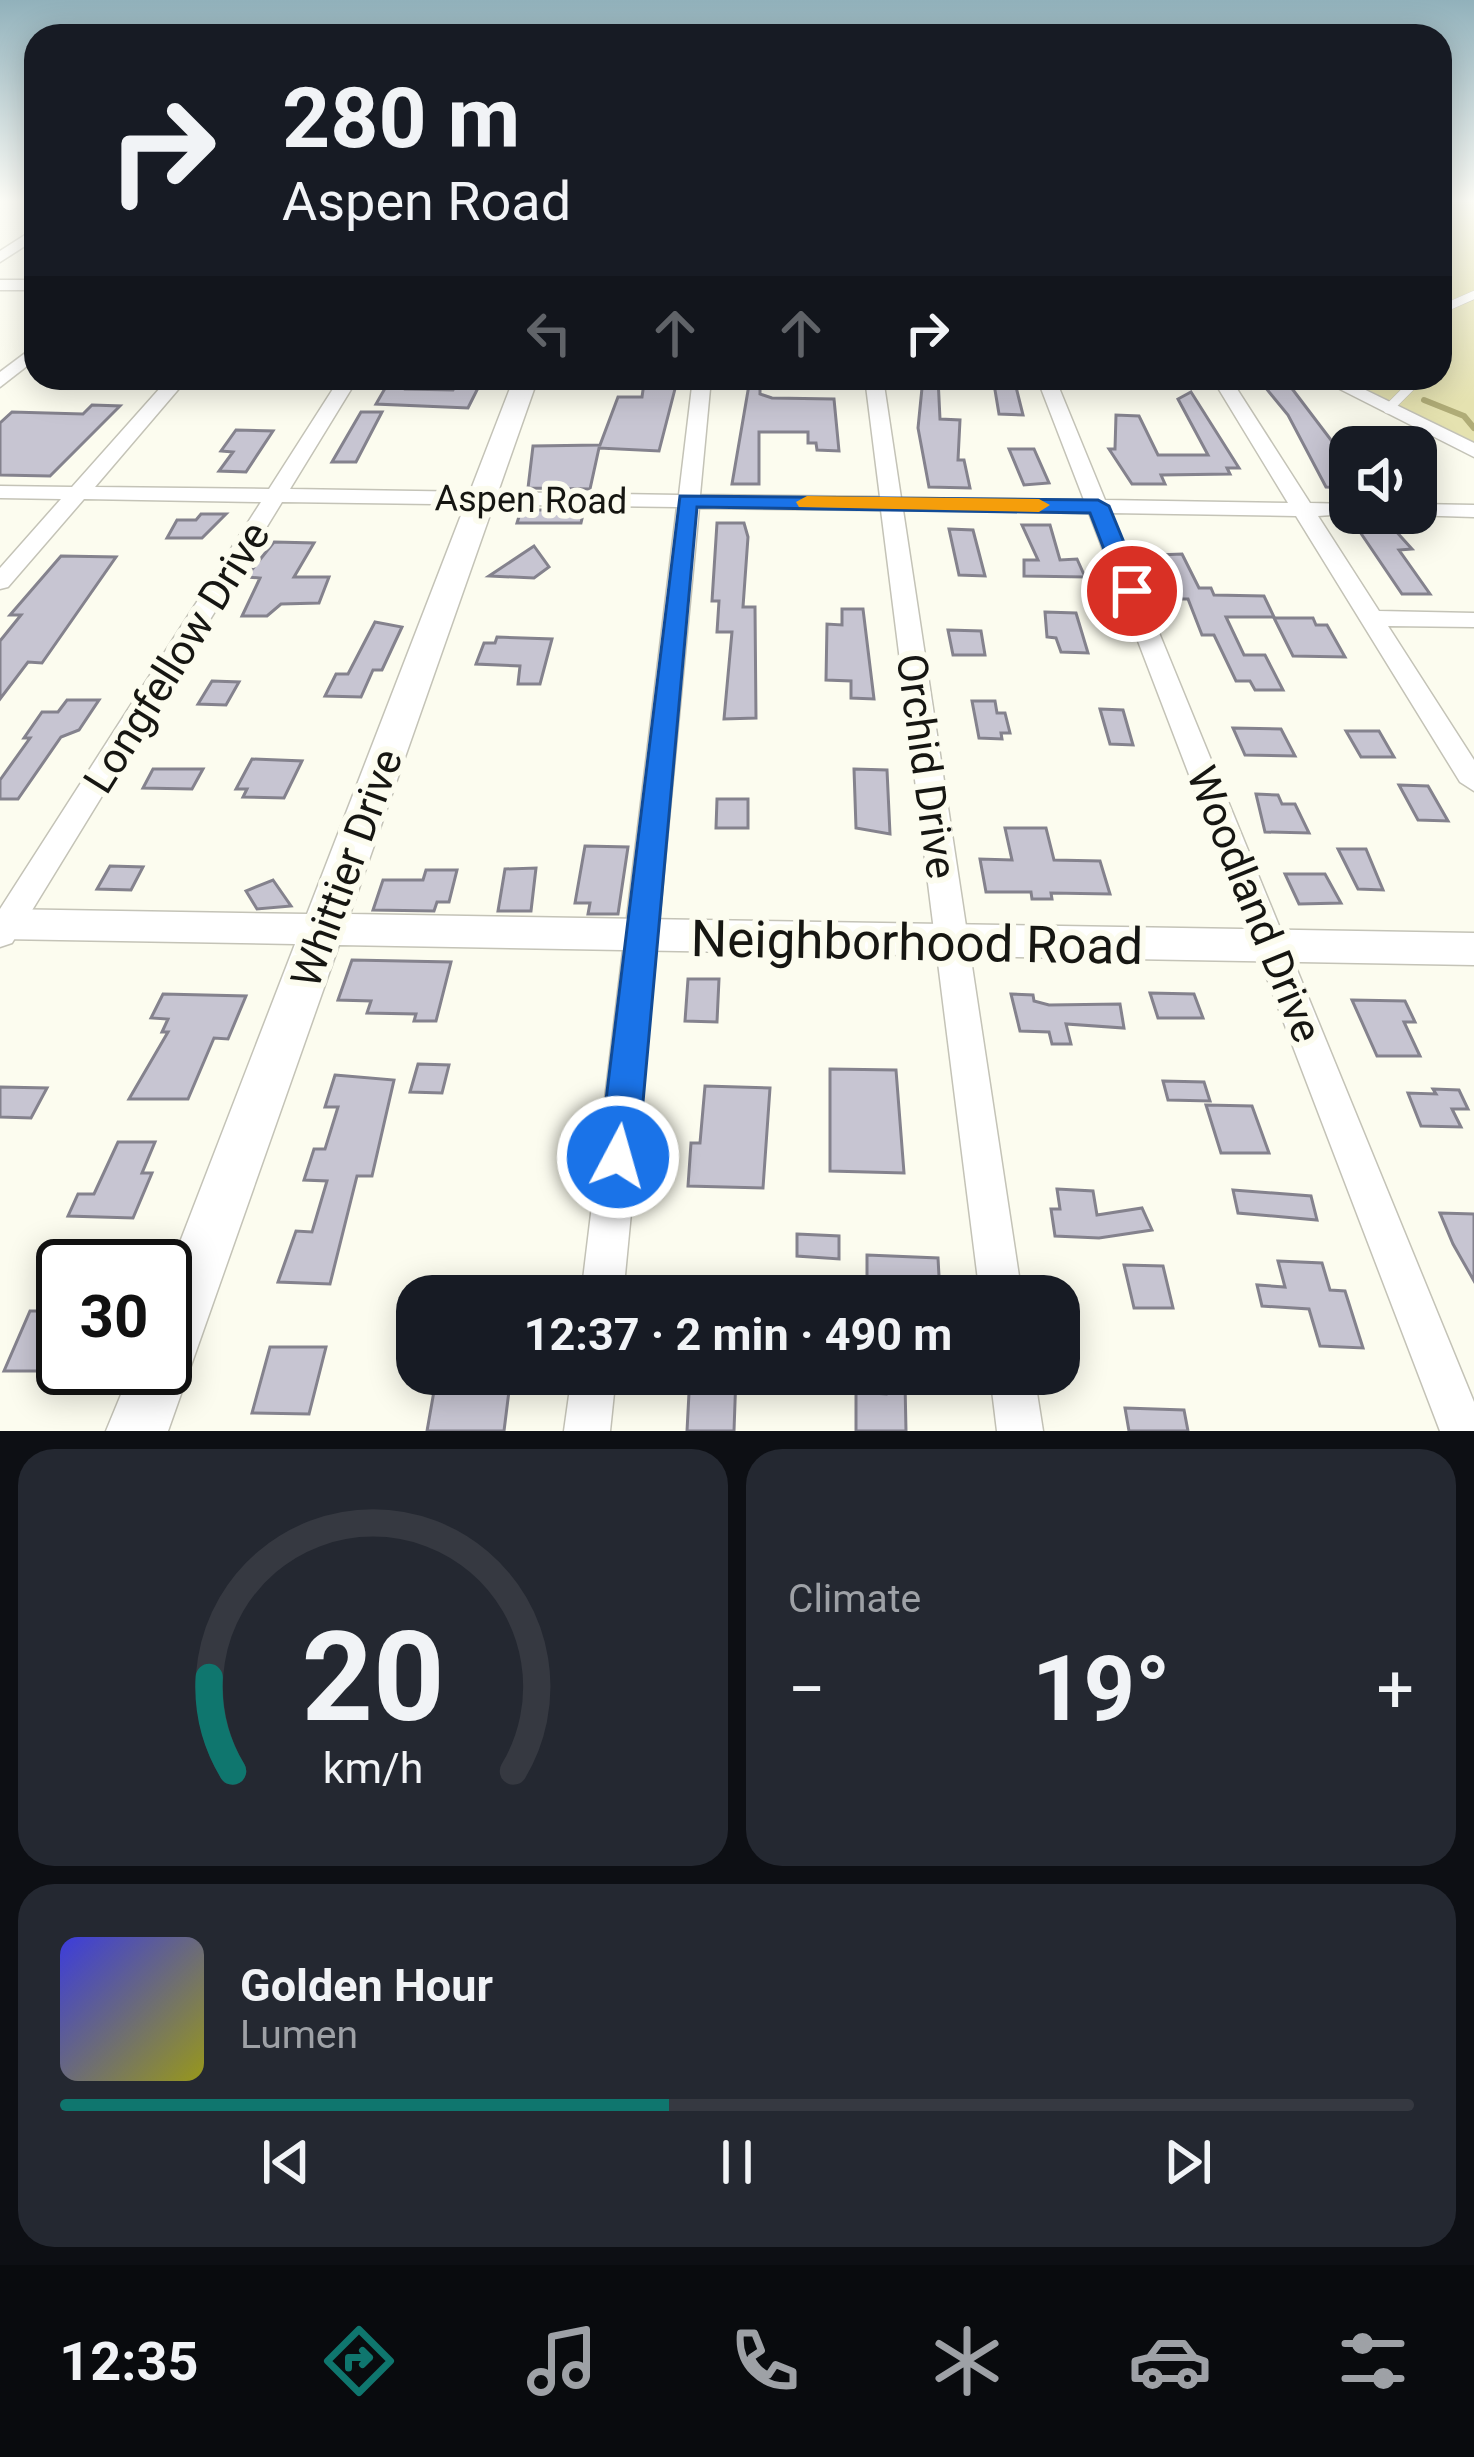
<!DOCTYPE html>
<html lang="en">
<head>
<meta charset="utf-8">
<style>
	:root { --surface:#171b24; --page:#242831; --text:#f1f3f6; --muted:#9ea1a6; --line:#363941; --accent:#0f766e }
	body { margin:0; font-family:Roboto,sans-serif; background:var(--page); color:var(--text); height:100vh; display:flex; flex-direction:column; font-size:45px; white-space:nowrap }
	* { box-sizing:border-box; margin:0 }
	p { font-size:39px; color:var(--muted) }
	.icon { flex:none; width:66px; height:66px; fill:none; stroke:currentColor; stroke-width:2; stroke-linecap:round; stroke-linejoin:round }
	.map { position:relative; height:1431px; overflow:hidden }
	.sheet { display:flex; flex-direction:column; gap:18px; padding:18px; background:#0d0f14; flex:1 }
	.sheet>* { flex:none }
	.guide { position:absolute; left:24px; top:24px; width:1428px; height:366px; border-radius:36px; box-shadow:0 6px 30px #0003; background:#171b24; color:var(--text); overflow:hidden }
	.buttons { position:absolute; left:1329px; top:426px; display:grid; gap:24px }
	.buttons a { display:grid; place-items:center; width:108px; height:108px; border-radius:24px; background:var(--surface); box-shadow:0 6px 30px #0003; font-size:60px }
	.speed { position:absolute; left:36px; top:1239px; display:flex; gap:24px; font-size:60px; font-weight:700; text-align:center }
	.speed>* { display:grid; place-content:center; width:156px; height:156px; border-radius:50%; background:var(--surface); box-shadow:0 6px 30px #0003; line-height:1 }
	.speed .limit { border:6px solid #111; border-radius:18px; background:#fff; color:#111 }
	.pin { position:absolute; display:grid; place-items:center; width:102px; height:102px; color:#fff; margin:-51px; border:6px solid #fff; border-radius:50%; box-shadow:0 3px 12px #0007 }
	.me { position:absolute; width:132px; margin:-66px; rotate:6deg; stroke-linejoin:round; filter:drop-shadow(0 0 9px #0008) }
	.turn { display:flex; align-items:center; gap:42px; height:252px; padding:0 60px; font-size:54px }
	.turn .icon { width:156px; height:156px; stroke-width:2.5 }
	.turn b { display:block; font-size:84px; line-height:102px }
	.lanes { display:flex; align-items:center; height:114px; padding:0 60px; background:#0003; justify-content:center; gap:60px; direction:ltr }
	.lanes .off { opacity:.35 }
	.big { font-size:90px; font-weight:700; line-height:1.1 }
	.sheet .widget { flex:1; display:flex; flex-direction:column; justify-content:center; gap:18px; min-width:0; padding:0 42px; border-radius:36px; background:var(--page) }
	.sheet .dial { align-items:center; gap:0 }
	.dial svg { height:312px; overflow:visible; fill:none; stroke:var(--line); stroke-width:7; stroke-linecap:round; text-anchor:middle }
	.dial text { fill:var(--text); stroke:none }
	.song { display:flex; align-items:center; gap:36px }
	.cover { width:144px; height:144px; border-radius:18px; background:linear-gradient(135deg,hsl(240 70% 55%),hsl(60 70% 35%)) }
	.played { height:12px; border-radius:6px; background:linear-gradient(90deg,var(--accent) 45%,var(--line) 45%) }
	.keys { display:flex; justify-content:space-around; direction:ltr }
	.heat { display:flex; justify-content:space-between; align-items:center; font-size:66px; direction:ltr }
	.sheet .tiles { flex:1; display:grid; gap:18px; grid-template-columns:1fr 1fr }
	.widget:last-child { grid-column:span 2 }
	.trip { position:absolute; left:396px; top:1275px; width:684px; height:120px; border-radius:36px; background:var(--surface); box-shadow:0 6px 30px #0003; font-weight:700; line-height:120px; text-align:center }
	.dock { display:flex; height:192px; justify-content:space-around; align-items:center; background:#090b0e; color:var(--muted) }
	.dock .icon { width:84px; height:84px }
	.dock .current { color:var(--accent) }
	.dock b { font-size:54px; color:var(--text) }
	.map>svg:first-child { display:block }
	.green { fill:#e5e2b0 }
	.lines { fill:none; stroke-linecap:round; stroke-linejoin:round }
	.stream { stroke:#b0ac77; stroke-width:6 }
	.building { fill:#c7c5d2; stroke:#84828d; stroke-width:3 }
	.service-far1-casing { stroke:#c4c3b7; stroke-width:9 }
	.service-casing { stroke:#c4c3b7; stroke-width:10 }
	.minor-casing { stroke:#c4c3b7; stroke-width:3 }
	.tertiary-casing { stroke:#c4c3b7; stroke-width:3 }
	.service-far1 { stroke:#fff; stroke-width:8 }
	.service { stroke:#fff; stroke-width:9 }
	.minor { fill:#fff; fill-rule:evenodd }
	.tertiary { fill:#fff; fill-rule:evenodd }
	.route { fill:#1a73e8; stroke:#114b97; stroke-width:3 }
	.slow { fill:#f59e0b }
	.labels { text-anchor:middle; stroke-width:12; stroke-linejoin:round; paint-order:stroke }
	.far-street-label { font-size:36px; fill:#161612; stroke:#fcfcef }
	.street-label { font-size:42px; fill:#161612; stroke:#fcfcef }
	.near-street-label { font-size:51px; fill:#161612; stroke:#fcfcef }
</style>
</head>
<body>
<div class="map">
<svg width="1474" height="1431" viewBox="0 0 1474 1431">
	<rect width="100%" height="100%" fill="#fcfcef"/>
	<polygon class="green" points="1440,202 1474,202 1474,442 1343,378 1440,378"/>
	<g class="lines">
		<g class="stream">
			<polyline points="1384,378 1393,383"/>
			<polyline points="1424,400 1464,416 1474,428"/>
		</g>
	</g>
	<g class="building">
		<polygon points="391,378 411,378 406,389 453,390 459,378 483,378 468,408 376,404"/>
		<polygon points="923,378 938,378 940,419 960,420 958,460 964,460 970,488 929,487 918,428"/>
		<polygon points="993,378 1014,379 1023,415 999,414"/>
		<polygon points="750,379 760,380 760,394 772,398 834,399 839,451 817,450 816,443 808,443 808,432 759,432 759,484 732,484"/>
		<polygon points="644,383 676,385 659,451 599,448 590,489 528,488 533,446 600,445 618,397 642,397"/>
		<polygon points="1290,386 1350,465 1350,488 1326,487 1288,415 1265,387"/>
		<polygon points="1191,392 1239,468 1227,468 1230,474 1161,475 1165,484 1132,484 1109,449 1115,449 1116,415 1139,416 1158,455 1208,455 1178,399"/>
		<polygon points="92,405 120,406 50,476 0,475 0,423 12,412 83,414"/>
		<polygon points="361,412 382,412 356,462 332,462"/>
		<polygon points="236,430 273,431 246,472 219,471 233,452 221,451"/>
		<polygon points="1009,449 1034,449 1049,483 1024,485"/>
		<polygon points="521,510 584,510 581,523 517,523"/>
		<polygon points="201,514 226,514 202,538 167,538 177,520 196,520"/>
		<polygon points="717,523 744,523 748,537 743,607 755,607 756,718 724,719 732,632 717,632 719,601 712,601"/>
		<polygon points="1022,525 1050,525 1060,560 1077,559 1085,577 1024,576 1024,560 1038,560"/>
		<polygon points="1393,528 1412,549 1399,550 1430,594 1402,594 1358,529"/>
		<polygon points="949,529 973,530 985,576 959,575"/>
		<polygon points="274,542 314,543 294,577 329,577 319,603 281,604 267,616 242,616 260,578 246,577"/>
		<polygon points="534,546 549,567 534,578 489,576"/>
		<polygon points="1182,554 1199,588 1211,588 1214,595 1264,596 1274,617 1226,617 1244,655 1265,655 1283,690 1255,690 1250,681 1236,681 1214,635 1202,635 1188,599 1181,599 1158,555"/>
		<polygon points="61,556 116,557 42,663 28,662 0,699 0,641 21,615 10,615"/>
		<polygon points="842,609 863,609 874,699 851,698 851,681 826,680 827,624 842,625"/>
		<polygon points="1045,612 1076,613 1088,653 1061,652 1056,638 1047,637"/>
		<polygon points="1274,618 1313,618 1316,625 1327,625 1345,657 1293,656"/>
		<polygon points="375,622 402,627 382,670 373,670 361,697 325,696 336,674 348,674"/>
		<polygon points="948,630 981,631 985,655 953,655"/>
		<polygon points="497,637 552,639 540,684 518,684 520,666 476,664 484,643 495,643"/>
		<polygon points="212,681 239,682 226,705 198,704"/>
		<polygon points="67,700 99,700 79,730 61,737 18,799 0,799 0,780 30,738 24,738 42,712 58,712"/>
		<polygon points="972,701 995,701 997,713 1005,713 1010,733 1001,733 1002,739 979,738"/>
		<polygon points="1100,709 1123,710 1133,745 1110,744"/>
		<polygon points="1233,728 1281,729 1295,756 1245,755"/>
		<polygon points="1346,731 1379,731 1394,757 1361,757"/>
		<polygon points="252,759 302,761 284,798 243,797 247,789 236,789"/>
		<polygon points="153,769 203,769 192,789 143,788"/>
		<polygon points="854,769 887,770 890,834 856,828"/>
		<polygon points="1399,785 1428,786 1448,821 1418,820"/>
		<polygon points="1256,794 1278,795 1282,804 1295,804 1309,833 1265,832"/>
		<polygon points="717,799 748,799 748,828 716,828"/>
		<polygon points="1005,828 1046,828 1054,860 1100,861 1110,894 1051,893 1052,899 1032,899 1031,892 986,892 980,859 1012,860"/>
		<polygon points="585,846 628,847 618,914 588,914 590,903 575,903"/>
		<polygon points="1338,849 1366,849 1383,890 1358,889"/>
		<polygon points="110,866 143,867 131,890 97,889"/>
		<polygon points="536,868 531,911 498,911 505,869"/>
		<polygon points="426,870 457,870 449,902 437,902 434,911 373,910 383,880 423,880"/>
		<polygon points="1285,874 1325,874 1341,903 1299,904"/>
		<polygon points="273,880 291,906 257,909 246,891"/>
		<polygon points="352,960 451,962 436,1021 414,1021 416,1014 367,1013 371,1001 338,1000"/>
		<polygon points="688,979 719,979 717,1022 685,1021"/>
		<polygon points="1150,993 1194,994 1203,1018 1158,1018"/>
		<polygon points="163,994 246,996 228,1039 214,1038 188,1099 129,1099 168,1032 162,1032 168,1019 151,1018"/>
		<polygon points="1011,994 1033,995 1034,1001 1049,1005 1120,1004 1124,1028 1066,1024 1071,1044 1052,1044 1049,1032 1020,1031"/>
		<polygon points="1352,1000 1405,1001 1415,1022 1404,1022 1420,1056 1377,1056"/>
		<polygon points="418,1064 449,1065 442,1093 410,1092"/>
		<polygon points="830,1069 896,1070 904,1173 830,1171"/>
		<polygon points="335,1075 394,1080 372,1176 357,1176 330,1284 278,1282 296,1231 312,1232 327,1181 304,1180 314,1149 325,1149 338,1107 325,1107"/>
		<polygon points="1163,1081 1204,1082 1210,1101 1168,1100"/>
		<polygon points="705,1086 770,1088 763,1188 688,1186 691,1143 700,1143"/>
		<polygon points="0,1087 47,1088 31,1118 0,1117"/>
		<polygon points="1433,1089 1459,1090 1468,1109 1452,1109 1461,1127 1421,1126 1408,1093 1436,1094"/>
		<polygon points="1206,1105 1252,1106 1269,1153 1221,1153"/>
		<polygon points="118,1142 155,1142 142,1173 152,1173 133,1218 68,1216 78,1194 94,1194"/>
		<polygon points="1057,1189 1093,1191 1097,1215 1142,1208 1152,1230 1099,1238 1055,1236 1051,1209 1060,1209"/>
		<polygon points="1233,1190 1311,1196 1317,1220 1238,1213"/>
		<polygon points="1440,1213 1474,1214 1474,1281 1453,1244"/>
		<polygon points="797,1234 839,1236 839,1259 797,1256"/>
		<polygon points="867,1255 938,1258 940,1294 867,1289"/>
		<polygon points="1278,1261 1322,1263 1330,1290 1345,1291 1363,1348 1320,1346 1309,1309 1262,1306 1257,1285 1285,1287"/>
		<polygon points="1124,1265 1163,1266 1173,1308 1134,1308"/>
		<polygon points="30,1311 63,1311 63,1371 4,1371"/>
		<polygon points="270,1347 326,1347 309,1414 252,1413"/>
		<polygon points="437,1374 479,1374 476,1391 509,1391 504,1431 427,1431"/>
		<polygon points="690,1374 736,1374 734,1431 687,1431"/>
		<polygon points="886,1382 905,1383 906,1431 856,1431 856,1392 886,1394"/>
		<polygon points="1125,1408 1184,1410 1188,1431 1129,1431"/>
	</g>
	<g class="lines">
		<g class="service-far1-casing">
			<polyline id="service-far1" points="1440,310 1474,295"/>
		</g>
		<g class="service-casing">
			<polyline id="service" points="1388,409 1419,378"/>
		</g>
		<g class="minor-casing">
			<g id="minor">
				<polygon points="36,228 36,239 0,262 0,251"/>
				<rect x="0" y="280" width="36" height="10"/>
				<polygon points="36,345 36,359 0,387 0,372"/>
				<polygon points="169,378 188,378 95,487 269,489 340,378 358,378 290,489 679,495 693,378 711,378 700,495 880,497 865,378 883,378 901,498 1084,500 1037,378 1055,378 1105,500 1288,503 1212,378 1230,378 1310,503 1350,504 1350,513 1359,513 1318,516 1379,611 1474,613 1474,627 1388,626 1474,760 1474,791 1460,782 1296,516 1110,513 1474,1402 1474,1431 1440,1431 1089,513 903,510 1022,1296 980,1296 881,510 699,508 623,1296 581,1296 677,507 282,502 12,943 0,947 0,909 261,502 84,499 8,587 0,589 0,568 61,499 0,498 0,486 72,487"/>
				<polygon points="1318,378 1341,378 1474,443 1474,457"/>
				<polygon points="1416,504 1474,505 1474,517 1408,515 1416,513"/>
				<polygon points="572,1374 616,1374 610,1431 564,1431"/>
				<polygon points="990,1374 1034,1374 1043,1431 997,1431"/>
			</g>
		</g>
		<g class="tertiary-casing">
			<polygon id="tertiary" points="514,378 538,378 350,914 1474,933 1474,965 339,945 168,1431 106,1431 132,1368 165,1368 165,1281 295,944 0,939 0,909 307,914"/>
		</g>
		<use href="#service-far1" class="service-far1"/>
		<use href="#service" class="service"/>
		<use href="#minor" class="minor"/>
		<use href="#tertiary" class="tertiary"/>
	</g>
	<linearGradient id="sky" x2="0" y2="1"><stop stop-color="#91b1bb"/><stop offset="0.5" stop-color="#fefef8"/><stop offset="1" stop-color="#fefef8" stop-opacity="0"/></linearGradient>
	<rect width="1474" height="402" fill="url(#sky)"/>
	<polygon class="route" points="680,496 1098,500 1109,506 1144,591 1132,598 1120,591 1090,513 697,507 638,1157 632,1168 618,1173 604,1168 599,1157"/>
	<polygon class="slow" points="807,496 1039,499 1050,505 1039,512 799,507 796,502"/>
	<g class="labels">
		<g class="far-street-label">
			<text transform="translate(531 499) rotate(1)" y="13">Aspen Road</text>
		</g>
		<g class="street-label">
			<text transform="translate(176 657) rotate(-58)" y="15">Longfellow Drive</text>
			<text transform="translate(927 766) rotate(82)" y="15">Orchid Drive</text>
			<text transform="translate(346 868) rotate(-70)" y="15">Whittier Drive</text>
			<text transform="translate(1255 904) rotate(68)" y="15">Woodland Drive</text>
		</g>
		<g class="near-street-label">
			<text transform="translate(917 942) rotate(1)" y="18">Neighborhood Road</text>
		</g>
	</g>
</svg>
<div class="buttons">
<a><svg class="icon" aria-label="sound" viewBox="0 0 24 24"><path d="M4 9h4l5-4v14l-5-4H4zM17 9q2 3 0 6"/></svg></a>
</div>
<div class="speed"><div class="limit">30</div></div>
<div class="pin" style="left:1132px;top:591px;background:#d93025"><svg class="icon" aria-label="arrive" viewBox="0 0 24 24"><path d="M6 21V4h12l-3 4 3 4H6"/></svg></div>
<svg class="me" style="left:618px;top:1157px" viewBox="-20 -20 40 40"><circle r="17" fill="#1a73e8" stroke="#fff" stroke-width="3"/><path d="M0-11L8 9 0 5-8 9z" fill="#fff"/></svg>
<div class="trip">12:37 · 2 min · 490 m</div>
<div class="guide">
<div class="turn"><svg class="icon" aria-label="right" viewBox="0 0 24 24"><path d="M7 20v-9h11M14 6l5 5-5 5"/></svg><div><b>280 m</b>Aspen Road</div></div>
<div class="lanes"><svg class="icon off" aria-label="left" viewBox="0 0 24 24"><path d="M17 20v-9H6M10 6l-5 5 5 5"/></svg><svg class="icon off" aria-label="ahead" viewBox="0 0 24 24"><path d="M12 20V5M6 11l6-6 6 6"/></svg><svg class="icon off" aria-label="ahead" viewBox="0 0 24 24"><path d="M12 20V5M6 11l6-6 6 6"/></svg><svg class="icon" aria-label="right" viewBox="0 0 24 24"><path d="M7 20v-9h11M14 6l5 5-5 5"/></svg></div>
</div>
</div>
<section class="sheet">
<div class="tiles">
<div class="widget dial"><svg viewBox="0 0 100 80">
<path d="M14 69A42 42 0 1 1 86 69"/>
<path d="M14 69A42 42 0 0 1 8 45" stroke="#0f766e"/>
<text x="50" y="56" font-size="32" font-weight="700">20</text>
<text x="50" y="72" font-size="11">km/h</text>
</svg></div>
<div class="widget"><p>Climate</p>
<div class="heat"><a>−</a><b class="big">19°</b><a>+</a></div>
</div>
<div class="widget">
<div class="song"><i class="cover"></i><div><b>Golden Hour</b><p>Lumen</p></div></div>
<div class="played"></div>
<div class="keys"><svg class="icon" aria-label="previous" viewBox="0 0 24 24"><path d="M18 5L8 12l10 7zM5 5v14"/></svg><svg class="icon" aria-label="pause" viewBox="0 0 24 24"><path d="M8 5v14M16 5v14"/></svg><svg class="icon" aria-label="next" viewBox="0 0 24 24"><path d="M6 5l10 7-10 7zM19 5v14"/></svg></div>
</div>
</div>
</section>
<nav class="dock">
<b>12:35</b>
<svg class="icon current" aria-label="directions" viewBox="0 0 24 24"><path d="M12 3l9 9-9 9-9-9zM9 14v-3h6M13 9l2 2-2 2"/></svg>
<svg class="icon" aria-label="music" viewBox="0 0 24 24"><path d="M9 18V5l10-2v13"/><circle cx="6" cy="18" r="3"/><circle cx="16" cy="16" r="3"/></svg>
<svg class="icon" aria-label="phone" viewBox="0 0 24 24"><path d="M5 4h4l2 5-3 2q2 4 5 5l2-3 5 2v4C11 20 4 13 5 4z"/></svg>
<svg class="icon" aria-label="climate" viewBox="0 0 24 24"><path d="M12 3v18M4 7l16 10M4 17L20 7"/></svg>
<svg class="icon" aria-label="car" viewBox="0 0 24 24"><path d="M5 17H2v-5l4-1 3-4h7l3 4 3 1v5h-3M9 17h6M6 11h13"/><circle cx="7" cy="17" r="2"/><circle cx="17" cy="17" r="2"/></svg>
<svg class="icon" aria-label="filters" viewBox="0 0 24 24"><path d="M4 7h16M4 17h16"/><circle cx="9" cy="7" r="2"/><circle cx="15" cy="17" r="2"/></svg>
</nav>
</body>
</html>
